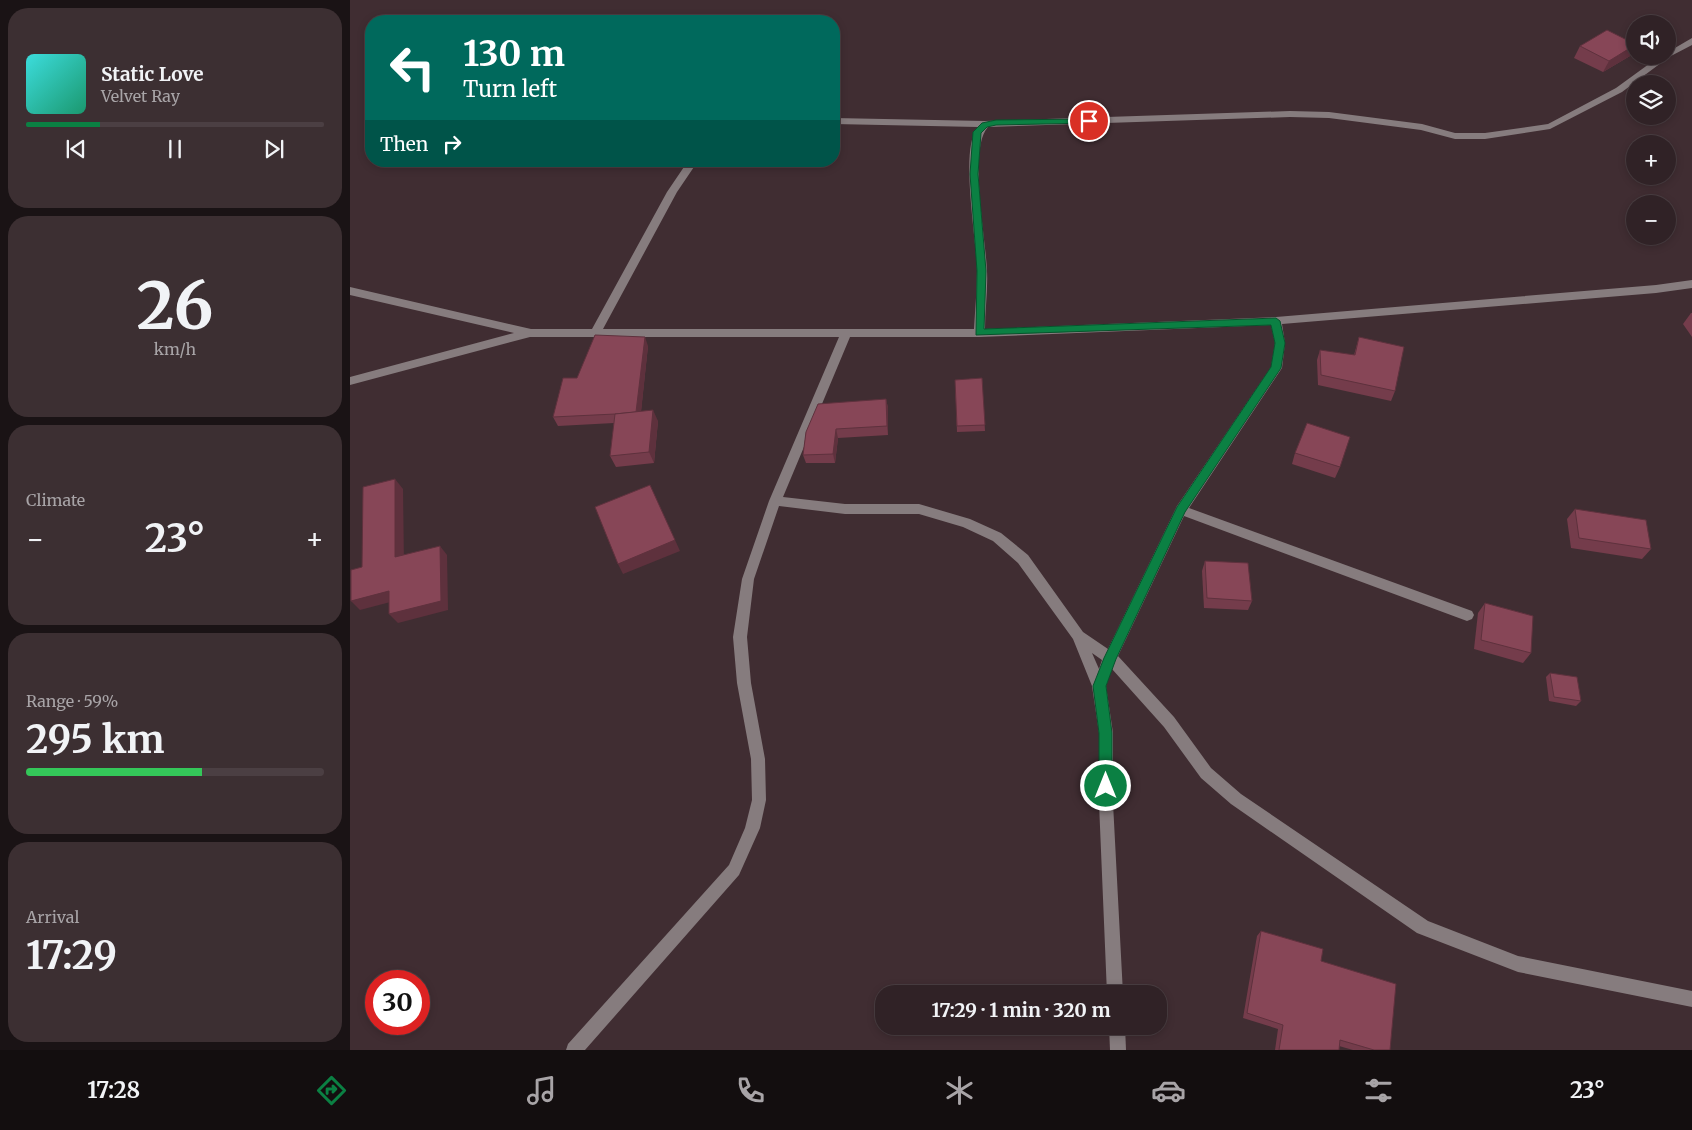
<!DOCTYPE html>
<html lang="en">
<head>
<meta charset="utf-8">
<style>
	:root { --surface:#302226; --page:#3c2f32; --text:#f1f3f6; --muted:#a8a4a7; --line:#4b3f43; --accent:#0b8043 }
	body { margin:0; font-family:Merriweather,serif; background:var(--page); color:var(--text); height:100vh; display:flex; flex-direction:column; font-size:19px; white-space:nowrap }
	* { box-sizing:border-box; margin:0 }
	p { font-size:16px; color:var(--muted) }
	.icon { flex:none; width:28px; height:28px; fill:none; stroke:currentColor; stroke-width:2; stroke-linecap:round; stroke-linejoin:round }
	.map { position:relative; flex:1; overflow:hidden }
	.drawer { display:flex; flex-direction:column; gap:8px; padding:8px; background:#1a1315; width:350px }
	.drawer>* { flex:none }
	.hud { position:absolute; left:15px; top:15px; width:475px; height:152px; border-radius:20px; box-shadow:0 2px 8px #0003,0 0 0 1px var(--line); background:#00695c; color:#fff; overflow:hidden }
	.tools { position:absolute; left:1276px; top:15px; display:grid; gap:10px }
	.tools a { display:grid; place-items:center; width:50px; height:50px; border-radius:50%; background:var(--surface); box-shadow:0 2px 8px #0003,0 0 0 1px var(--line); font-size:25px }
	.speed { position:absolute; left:15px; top:970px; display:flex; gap:10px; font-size:25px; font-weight:700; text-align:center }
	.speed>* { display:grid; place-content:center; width:65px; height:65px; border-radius:50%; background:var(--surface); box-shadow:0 2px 8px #0003,0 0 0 1px var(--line); line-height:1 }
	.speed .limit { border:8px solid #d22; background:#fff; color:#111 }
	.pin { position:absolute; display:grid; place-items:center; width:42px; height:42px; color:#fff; margin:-21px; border:2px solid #fff; border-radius:50%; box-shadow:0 1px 5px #0007 }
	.me { position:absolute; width:55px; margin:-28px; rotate:0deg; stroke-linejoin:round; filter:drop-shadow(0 0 4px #0008) }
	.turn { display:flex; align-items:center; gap:18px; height:105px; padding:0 15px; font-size:22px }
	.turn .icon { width:65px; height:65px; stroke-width:2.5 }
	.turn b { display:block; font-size:35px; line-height:42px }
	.then { display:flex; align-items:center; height:48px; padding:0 15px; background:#0003; gap:10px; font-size:19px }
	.big { font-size:38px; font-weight:700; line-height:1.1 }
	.drawer .tile { flex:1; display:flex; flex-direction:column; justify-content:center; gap:8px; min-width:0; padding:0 18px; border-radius:20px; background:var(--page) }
	.drawer .dial { align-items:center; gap:0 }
	.dial b { font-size:65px; line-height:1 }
	.song { display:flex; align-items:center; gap:15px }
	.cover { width:60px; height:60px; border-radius:8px; background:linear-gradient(135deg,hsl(180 70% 55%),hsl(160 70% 35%)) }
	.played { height:5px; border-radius:2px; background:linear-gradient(90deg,var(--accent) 25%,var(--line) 25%) }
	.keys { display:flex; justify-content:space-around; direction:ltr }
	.heat { display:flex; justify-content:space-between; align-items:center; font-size:28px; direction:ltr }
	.charge { height:8px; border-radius:4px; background:linear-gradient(90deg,#34c759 59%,var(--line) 0) }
	.trip { position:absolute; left:525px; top:985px; width:292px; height:50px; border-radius:20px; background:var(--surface); box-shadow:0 2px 8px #0003,0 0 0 1px var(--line); font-weight:700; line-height:50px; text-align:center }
	.tab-bar { display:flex; height:80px; justify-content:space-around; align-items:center; background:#130e0f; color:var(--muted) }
	.tab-bar .icon { width:35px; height:35px }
	.tab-bar .selected { color:var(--accent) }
	.tab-bar b { font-size:22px; color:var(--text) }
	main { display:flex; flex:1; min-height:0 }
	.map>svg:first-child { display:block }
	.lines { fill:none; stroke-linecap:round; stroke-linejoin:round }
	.minor { fill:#867c7e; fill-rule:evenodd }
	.wall { fill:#743c4b }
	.shaded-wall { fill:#5e313d }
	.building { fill:#874657; stroke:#5e313d }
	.route { fill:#0b8043; stroke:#07532c }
</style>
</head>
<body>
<main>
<section class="drawer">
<div class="tile">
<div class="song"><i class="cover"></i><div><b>Static Love</b><p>Velvet Ray</p></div></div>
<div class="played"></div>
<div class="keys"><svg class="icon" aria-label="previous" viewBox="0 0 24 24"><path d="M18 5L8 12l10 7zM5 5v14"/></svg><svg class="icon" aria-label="pause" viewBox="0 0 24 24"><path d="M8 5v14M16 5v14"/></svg><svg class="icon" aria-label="next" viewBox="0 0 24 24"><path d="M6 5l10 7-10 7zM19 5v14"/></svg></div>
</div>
<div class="tile dial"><b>26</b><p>km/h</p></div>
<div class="tile"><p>Climate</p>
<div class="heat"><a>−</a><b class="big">23°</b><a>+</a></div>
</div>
<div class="tile"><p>Range · 59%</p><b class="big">295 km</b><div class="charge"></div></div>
<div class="tile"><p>Arrival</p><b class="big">17:29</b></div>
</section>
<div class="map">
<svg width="1342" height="1050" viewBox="0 0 1342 1050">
	<rect width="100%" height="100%" fill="#402d32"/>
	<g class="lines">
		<g class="minor">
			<path d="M1342,38V45L1319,57L1272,92L1200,129L1135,139H1105L1071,130L979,118L940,117L638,127C618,148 636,240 637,271C638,290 635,310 635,329L926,317L1306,285L1342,280V288L1306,293L932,324L935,343L932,368L839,508L1122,611L1124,615L1122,619L1117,621L834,516L768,656L824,717L861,768L891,794L1078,921L1168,956L1342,991V1007L1168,972L1067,933L881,804L851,778L814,727L762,669L756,686L763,733V803L773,994H757L749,803V733L742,686L723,639L668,563L643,541L613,527L569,514H495L429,506L404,579L397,637L401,683L415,759L416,800L410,828L389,875L235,1050H216L218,1044L379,865L395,828L402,800L401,759L387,683L383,637L392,579L419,501L489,337H180L0,385V377L164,333L0,295V287L181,329H242L317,192L338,161H348L327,192L253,329H624C625,310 627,290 627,271C627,241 609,147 628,127L484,124V118L635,121L940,111L979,112L1072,124L1105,133H1135L1198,124L1266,88L1310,56H1318V52ZM921,325L925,343L921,367L827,506L758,649L733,632L678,555L651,533L620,519L569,504H495L433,497L500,337H629ZM742,653L752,660L749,669Z"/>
			<polygon points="759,1026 775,1026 776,1050 760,1050"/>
		</g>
	</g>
	<g class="wall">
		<polygon points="1230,46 1280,56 1253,72 1224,58"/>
		<polygon points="1341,313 1342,313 1342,337 1333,324"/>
		<polygon points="1009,337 1045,391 1041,401 968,385 967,360 970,350 1004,355"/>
		<polygon points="298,346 291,411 308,421 304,463 266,467 260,456 264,423 208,426 203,417 227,378"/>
		<polygon points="632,378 635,431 607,432 605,380"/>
		<polygon points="536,399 538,408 538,435 488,438 485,463 456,463 453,455 456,432"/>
		<polygon points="945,453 990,467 985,478 942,464"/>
		<polygon points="1225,509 1301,549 1292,559 1221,548 1217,519"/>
		<polygon points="855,561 902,601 898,610 854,608 852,571"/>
		<polygon points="1135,603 1181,653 1173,663 1124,649 1128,613"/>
		<polygon points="1200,673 1231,701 1226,706 1199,701 1196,677"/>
		<polygon points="911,931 971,961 1040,1050 1003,1050 989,1046 989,1050 925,1050 928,1029 893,1018 907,936"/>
	</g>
	<g class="shaded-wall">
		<polygon points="1285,45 1280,56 1253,72 1259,61"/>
		<polygon points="295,337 298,346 290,422 286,413"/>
		<polygon points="536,399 538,408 538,435 537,426"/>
		<polygon points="303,410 308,421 304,463 299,452"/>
		<polygon points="486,429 488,438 485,463 483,454"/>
		<polygon points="45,479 53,489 54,566 45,557"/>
		<polygon points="305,496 330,551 273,574 268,564"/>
		<polygon points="90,546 97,555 98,610 48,623 39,614"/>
		<polygon points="39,591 48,600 10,610 1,601"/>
	</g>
	<g class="building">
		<polygon points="1257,30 1285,44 1285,45 1259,61 1230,46"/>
		<polygon points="245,335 295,337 286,412 265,414 203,417 213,378 227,378"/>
		<polygon points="1009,337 1054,347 1045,391 971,375 970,350 1005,355"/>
		<polygon points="632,378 635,425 607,426 605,380"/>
		<polygon points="536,399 537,426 486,429 483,454 453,455 456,432 468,404"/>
		<polygon points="303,410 299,452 260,456 265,414"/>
		<polygon points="957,423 1000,437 990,467 945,453"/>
		<polygon points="45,479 45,557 90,546 91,601 39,614 39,591 1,601 1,570 12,567 13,487"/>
		<polygon points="300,485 325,540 268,564 245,507"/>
		<polygon points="1225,509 1296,520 1301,549 1229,538"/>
		<polygon points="855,561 898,563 902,601 857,598"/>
		<polygon points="1135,603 1183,616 1181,653 1131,640"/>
		<polygon points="1200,673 1227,677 1231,701 1204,697"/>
		<polygon points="911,931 973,949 971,961 1046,984 1040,1050 1024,1050 990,1040 989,1050 929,1050 933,1025 897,1013"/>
	</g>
	<polygon class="route" points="739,119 743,121 742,123 646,125 637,127 631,133 628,174 636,271 634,329 926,318 930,321 935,343 931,368 835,512 766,659 756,686 762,733 762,786 760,790 756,792 751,790 749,786 749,733 743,686 754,658 827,507 921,367 925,343 921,325 626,335 627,271 620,174 623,132 632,123 646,120"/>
</svg>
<div class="tools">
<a><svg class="icon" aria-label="sound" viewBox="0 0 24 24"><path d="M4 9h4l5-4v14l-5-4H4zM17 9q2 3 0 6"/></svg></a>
<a><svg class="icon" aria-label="layers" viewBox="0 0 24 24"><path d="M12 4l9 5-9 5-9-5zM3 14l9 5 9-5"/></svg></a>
<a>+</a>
<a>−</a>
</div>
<div class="speed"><div class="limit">30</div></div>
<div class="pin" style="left:739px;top:121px;background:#d93025"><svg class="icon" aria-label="arrive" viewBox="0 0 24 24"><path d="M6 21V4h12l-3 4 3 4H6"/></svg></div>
<svg class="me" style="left:756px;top:786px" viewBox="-20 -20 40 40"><circle r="17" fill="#0b8043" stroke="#fff" stroke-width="3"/><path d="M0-11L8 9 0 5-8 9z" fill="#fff"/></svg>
<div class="trip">17:29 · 1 min · 320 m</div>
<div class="hud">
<div class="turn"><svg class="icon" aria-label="left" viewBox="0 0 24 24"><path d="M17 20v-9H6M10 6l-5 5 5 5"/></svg><div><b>130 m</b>Turn left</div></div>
<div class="then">Then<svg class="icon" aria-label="right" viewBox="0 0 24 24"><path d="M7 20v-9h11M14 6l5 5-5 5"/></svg></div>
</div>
</div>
</main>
<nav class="tab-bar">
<b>17:28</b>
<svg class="icon selected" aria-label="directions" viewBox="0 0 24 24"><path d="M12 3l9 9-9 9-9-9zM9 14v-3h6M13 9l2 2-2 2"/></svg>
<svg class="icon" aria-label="music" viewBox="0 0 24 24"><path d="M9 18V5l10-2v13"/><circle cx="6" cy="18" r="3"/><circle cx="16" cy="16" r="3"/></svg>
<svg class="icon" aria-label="phone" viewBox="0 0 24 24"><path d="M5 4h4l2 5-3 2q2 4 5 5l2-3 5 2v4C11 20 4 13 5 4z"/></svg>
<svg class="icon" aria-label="climate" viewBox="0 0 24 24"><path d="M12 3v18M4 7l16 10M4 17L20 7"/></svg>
<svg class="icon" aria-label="car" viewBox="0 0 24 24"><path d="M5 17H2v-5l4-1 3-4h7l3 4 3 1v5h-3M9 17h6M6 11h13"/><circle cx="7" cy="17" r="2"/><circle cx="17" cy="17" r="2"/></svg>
<svg class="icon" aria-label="filters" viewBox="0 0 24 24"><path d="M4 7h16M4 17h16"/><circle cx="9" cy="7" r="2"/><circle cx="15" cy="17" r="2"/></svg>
<b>23°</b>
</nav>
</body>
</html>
